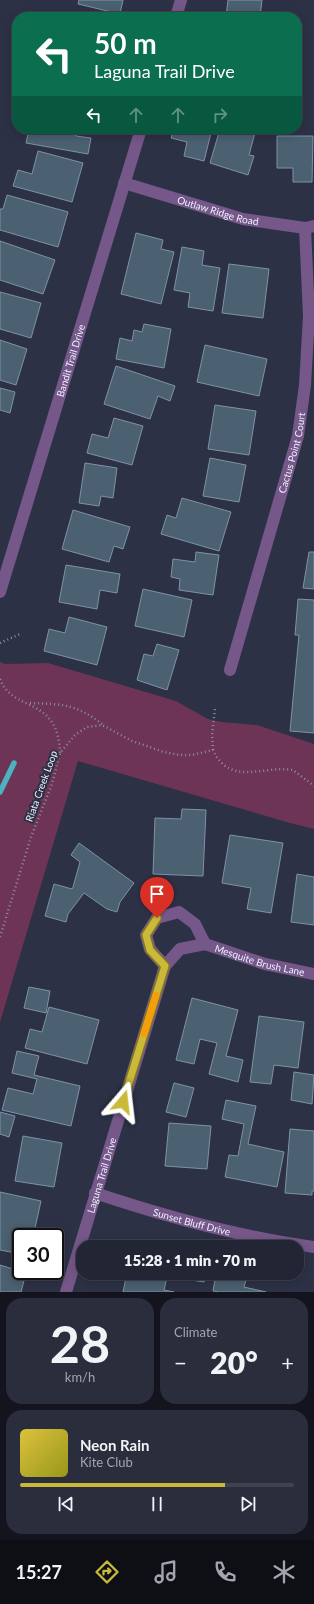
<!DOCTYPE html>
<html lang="en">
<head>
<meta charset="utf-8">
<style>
	:root { --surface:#222534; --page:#2a2d3c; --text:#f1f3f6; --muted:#a2a5ac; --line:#3f424f; --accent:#cbb939 }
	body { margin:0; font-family:Lato,sans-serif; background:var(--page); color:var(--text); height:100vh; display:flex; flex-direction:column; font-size:15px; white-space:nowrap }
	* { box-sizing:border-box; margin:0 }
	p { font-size:13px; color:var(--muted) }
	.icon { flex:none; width:22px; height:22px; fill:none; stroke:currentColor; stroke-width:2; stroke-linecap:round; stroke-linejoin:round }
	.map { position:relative; height:1292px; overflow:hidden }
	.sheet { display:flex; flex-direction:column; gap:6px; padding:6px; background:#13141d; flex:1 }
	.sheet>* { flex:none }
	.guide { position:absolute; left:12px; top:12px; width:290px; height:122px; border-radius:16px; box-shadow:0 2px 10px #0003,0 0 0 1px var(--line); background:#0b6e4f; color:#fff; overflow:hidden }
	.speed { position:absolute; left:12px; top:1228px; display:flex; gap:8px; font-size:20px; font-weight:700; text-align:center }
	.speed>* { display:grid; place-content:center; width:52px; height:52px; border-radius:50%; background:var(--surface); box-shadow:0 2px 10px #0003,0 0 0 1px var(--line); line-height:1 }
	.speed .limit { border:2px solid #111; border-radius:6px; background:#fff; color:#111 }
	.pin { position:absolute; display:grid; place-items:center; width:34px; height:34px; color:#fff; margin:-41px -17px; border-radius:50% 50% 50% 0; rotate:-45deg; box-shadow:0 0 4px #0007 }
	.pin .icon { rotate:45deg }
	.me { position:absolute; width:44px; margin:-22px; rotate:17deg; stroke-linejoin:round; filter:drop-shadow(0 0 3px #0008) }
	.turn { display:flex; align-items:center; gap:14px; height:84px; padding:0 16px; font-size:18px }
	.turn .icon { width:52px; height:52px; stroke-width:2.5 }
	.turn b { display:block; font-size:28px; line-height:34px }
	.lanes { display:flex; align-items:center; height:38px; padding:0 16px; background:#0003; justify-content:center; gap:20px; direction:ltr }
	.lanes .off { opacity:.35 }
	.big { font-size:30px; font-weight:800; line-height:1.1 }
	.sheet .tile { flex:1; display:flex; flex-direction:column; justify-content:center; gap:6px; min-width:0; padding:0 14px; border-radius:16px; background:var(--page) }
	.sheet .dial { align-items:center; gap:0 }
	.dial b { font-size:52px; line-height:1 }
	.song { display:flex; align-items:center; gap:12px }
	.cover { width:48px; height:48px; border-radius:6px; background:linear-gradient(135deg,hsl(50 70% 55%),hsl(60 70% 35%)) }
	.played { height:4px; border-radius:2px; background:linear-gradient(90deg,var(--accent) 75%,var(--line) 75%) }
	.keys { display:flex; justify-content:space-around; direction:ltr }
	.heat { display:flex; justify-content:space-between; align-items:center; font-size:22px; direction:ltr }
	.sheet .tiles { flex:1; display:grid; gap:6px; grid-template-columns:1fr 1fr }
	.tile:last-child { grid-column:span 2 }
	.trip { position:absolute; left:76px; top:1240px; width:228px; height:40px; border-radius:16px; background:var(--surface); box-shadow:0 2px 10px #0003,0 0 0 1px var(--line); font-weight:800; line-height:40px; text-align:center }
	.menu { display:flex; height:64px; justify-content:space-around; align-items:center; background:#0e0f15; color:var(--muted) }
	.menu .icon { width:28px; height:28px }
	.menu .on { color:var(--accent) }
	.menu b { font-size:18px; color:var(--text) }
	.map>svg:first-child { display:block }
	.green { fill:#6d3455 }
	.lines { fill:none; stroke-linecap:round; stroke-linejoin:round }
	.stream { stroke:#4eb1be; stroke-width:5.5 }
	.building { fill:#4b6070; stroke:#7d93a5 }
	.path { stroke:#8b8fa0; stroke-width:2.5; stroke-dasharray:1 3; stroke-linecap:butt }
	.minor { stroke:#755789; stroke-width:12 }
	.route-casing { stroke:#847825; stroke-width:10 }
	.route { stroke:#cbb939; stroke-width:7 }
	.slow { stroke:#f59e0b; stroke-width:7 }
	.labels { text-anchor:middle; stroke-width:4; stroke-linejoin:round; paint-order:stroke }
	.street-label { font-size:10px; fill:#eef1fe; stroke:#2d3146 }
</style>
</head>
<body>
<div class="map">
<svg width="314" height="1292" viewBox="0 0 314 1292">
	<rect width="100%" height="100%" fill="#2d3146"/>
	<polygon class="green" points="0,662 5,664 48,663 176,701 208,719 221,722 257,725 314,744 314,829 290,823 78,761 0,1022"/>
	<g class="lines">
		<polyline class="stream" points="0,792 14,763"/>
	</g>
	<g class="building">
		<polygon points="79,0 123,0 120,14 78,4"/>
		<polygon points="228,0 262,0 260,17 226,17"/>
		<polygon points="29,129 78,129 76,136 91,138 88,154 26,143"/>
		<polygon points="174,129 212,129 204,161 184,156 187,142 171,138"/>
		<polygon points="220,129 256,129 249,155 254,156 248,175 210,163"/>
		<polygon points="277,136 313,136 312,182 293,182 293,168 277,168"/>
		<polygon points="38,151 83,163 72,202 13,186 18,170 32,174"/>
		<polygon points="7,195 68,212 58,247 0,230 0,209 3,209"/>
		<polygon points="136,233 163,240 161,249 174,252 161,304 121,294"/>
		<polygon points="0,241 55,260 43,294 0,280"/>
		<polygon points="182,247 204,251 202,265 220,268 213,311 188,307 190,293 174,290"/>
		<polygon points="229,264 269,269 263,318 222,313"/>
		<polygon points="0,292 41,303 31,338 0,329"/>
		<polygon points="144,324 171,329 164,368 116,359 120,338 132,341 134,330 142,332"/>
		<polygon points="0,340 27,349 16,385 0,380"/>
		<polygon points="205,345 267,359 259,396 197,382"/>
		<polygon points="116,366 175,386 170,401 158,396 150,419 104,404"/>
		<polygon points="0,388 15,392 10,413 0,410"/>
		<polygon points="215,405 256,411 249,455 208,449"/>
		<polygon points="114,418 143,426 132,465 87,453 92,434 108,438"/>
		<polygon points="210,458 246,465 239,502 203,496"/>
		<polygon points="85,463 117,468 113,498 101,496 99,506 79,503"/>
		<polygon points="182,498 231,512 219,551 161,534 167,515 176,518"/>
		<polygon points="73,510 130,527 123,549 114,546 109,562 62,549"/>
		<polygon points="196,552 219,555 213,595 179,590 180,579 171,577 173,559 195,562"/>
		<polygon points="309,552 314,552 314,589 303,588"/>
		<polygon points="66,565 120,574 117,593 100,590 97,609 59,602"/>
		<polygon points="143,589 192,600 184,637 135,626"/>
		<polygon points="298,599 314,600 314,733 290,731 299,635 295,635"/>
		<polygon points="69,617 107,627 97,665 44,651 49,629 65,633"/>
		<polygon points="157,644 179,650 167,690 137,680 144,654 153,656"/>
		<polygon points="182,809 206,810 203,876 153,874 155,818 181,819"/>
		<polygon points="230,835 283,843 271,913 247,909 251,888 222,883"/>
		<polygon points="79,843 134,883 120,902 117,912 107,909 84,893 68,914 66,922 45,916 54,884 72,889 73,887 80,862 71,855"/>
		<polygon points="297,874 314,877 314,925 291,922"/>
		<polygon points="29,987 50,991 46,1013 24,1008"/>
		<polygon points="192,998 238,1010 226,1056 243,1060 238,1082 209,1074 217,1043 200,1039 194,1064 176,1060"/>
		<polygon points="49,1007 99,1020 87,1064 25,1048 30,1029 42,1032"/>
		<polygon points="259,1016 304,1022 298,1068 274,1065 271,1084 250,1082"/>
		<polygon points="17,1051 39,1056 34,1075 80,1086 71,1126 2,1110 8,1088 33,1094 37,1079 12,1073"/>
		<polygon points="294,1072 314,1075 312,1104 291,1100"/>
		<polygon points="174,1083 194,1088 186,1117 166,1112"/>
		<polygon points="226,1100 256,1106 248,1144 284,1152 277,1187 225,1177 229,1155 238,1156 244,1124 222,1119"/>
		<polygon points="0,1112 15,1116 9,1137 0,1134"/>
		<polygon points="169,1123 211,1126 207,1169 165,1166"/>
		<polygon points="290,1129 314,1131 314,1191 312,1191 312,1195 285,1193"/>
		<polygon points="23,1136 62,1143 54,1187 15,1181"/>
		<polygon points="0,1192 41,1201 33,1237 21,1237 21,1254 0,1250"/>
		<polygon points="0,1265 26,1273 21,1292 0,1292"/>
		<polygon points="127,1273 168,1273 164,1290 174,1292 123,1292"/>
		<polygon points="174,1273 205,1273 204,1282 174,1277"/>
		<polygon points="216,1273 234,1273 247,1276 244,1287 266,1292 219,1292 213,1291"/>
	</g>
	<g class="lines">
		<g class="path">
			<polyline points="0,643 20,634"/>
			<path d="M0,679C14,714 58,695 60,753"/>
			<path d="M30,703C62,704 76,704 102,724"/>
			<polyline points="213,750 212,735 215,709"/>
			<path d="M0,937L31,837L52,784L60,753L75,735L87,727L102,725L132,741L164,752L179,755H192L213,750C230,787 263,765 293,770L314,786"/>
		</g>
		<g class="minor">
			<polyline points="176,17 181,0"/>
			<path id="s1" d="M124,183L243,219L305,228L314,226"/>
			<path id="s2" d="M0,592L141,129"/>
			<path id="s3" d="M230,670L298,436L305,385L309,316L305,228"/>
			<polyline points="165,966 150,949 146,935 157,918 179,912 195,924 205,944"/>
			<path id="s4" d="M95,1193C167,1217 239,1237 314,1247"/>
			<path id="s5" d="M66,1292L165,966L180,949L205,944L265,964L314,974"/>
		</g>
	</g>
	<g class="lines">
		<g class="route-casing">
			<polyline id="route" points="123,1102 165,966 150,950 146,935 157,918"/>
		</g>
		<use href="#route" class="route"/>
		<polyline class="slow" points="144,1034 156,995"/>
	</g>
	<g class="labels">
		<g class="street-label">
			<text dy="4" stroke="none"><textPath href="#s1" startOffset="98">Outlaw Ridge Road</textPath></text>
			<text dy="4" stroke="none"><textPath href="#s2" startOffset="242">Bandit Trail Drive</textPath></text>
			<text dy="4" stroke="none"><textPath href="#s3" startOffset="226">Cactus Point Court</textPath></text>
			<text transform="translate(41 786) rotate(-70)" y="4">Riata Creek Loop</text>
			<text dy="4" stroke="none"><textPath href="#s5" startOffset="446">Mesquite Brush Lane</textPath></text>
			<text dy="4" stroke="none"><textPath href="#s5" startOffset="122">Laguna Trail Drive</textPath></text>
			<text dy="4" stroke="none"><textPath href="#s4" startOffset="101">Sunset Bluff Drive</textPath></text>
		</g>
	</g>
</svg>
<div class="speed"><div class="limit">30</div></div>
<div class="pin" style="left:157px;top:918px;background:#d93025"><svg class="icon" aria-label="arrive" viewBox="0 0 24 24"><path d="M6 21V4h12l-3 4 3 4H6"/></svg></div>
<svg class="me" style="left:123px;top:1102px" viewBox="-20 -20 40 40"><path d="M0-17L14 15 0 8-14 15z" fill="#cbb939" stroke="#fff" stroke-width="4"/></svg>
<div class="trip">15:28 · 1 min · 70 m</div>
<div class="guide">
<div class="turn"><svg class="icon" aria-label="left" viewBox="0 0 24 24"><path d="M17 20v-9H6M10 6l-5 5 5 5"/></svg><div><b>50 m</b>Laguna Trail Drive</div></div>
<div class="lanes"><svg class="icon" aria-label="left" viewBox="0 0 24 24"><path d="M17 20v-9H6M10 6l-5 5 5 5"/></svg><svg class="icon off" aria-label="ahead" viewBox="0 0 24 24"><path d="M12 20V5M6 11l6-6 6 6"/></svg><svg class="icon off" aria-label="ahead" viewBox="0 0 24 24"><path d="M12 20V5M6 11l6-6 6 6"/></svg><svg class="icon off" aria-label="right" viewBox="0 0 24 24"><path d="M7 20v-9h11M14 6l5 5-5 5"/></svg></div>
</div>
</div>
<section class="sheet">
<div class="tiles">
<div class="tile dial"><b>28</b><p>km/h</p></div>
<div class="tile"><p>Climate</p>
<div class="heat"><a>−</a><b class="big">20°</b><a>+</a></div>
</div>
<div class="tile">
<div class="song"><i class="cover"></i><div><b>Neon Rain</b><p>Kite Club</p></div></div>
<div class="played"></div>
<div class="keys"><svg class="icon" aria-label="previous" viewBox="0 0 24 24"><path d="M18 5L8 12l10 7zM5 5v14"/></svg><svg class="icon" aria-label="pause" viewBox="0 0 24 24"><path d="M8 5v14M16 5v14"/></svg><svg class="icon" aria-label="next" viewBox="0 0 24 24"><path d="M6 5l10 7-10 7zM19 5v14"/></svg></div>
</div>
</div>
</section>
<nav class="menu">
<b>15:27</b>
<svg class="icon on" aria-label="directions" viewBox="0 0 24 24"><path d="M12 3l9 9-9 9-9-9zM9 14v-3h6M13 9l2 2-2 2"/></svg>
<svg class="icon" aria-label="music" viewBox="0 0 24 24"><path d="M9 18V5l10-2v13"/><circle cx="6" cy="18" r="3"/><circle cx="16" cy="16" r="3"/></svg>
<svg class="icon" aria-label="phone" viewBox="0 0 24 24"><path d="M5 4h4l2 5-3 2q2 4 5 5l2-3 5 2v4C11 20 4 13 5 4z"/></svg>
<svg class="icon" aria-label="climate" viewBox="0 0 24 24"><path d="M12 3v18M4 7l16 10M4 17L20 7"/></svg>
</nav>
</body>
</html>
